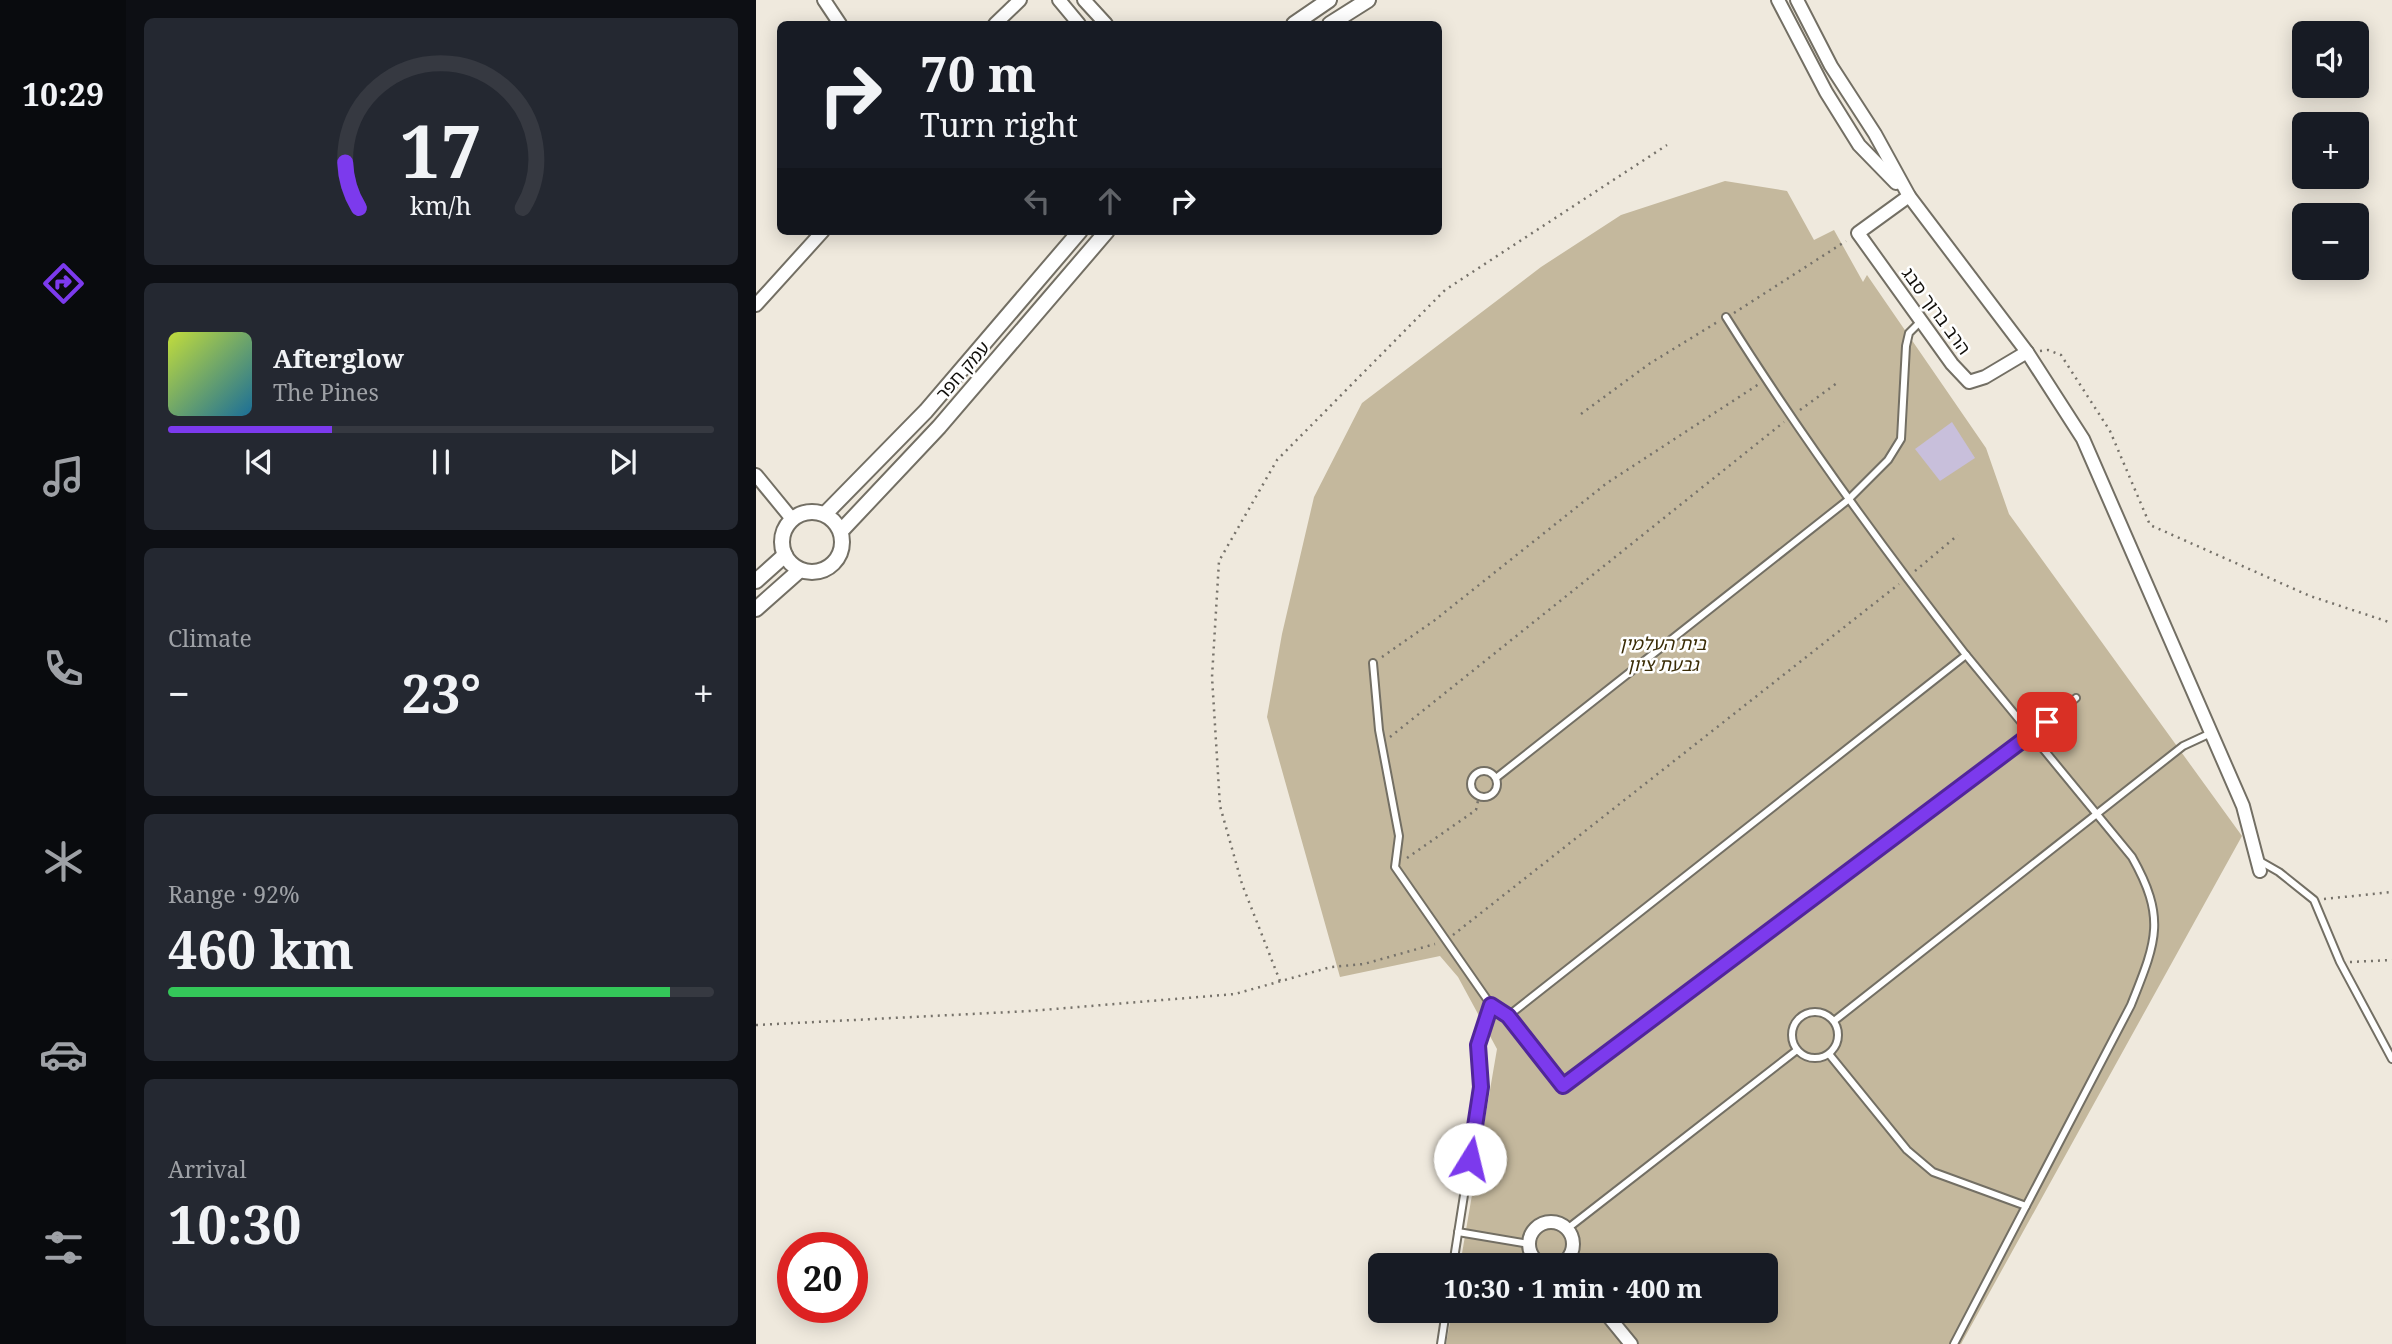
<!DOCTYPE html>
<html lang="en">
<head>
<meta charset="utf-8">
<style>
	:root { --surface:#171b24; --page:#242831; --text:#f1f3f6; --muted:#9ea1a6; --line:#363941; --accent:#7c3aed }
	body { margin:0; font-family:"Noto Serif","Noto Sans Hebrew",serif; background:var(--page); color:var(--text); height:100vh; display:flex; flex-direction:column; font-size:26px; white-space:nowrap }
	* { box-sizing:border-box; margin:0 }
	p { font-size:23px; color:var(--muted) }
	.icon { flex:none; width:38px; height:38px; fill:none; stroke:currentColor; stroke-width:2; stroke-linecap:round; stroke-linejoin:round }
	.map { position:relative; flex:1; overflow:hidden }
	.drawer { display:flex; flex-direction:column; gap:18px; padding:18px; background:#0d0f14; width:630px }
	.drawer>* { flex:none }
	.hud { position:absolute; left:21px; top:21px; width:665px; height:214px; border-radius:10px; box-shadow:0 4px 18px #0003; background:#171b24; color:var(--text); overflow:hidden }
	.controls { position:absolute; left:1536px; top:21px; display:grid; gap:14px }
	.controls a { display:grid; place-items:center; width:77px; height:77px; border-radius:10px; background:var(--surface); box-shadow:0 4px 18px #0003; font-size:35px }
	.speed { position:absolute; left:21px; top:1232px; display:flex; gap:14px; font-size:35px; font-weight:700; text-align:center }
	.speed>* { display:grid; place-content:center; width:91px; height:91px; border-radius:50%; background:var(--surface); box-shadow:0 4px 18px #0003; line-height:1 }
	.speed .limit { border:10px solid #d22; background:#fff; color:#111 }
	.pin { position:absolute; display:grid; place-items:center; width:60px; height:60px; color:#fff; margin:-30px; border-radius:14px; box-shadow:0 4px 10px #0006 }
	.me { position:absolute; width:77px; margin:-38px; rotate:9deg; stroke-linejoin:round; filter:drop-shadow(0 0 5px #0008) }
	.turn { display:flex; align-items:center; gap:24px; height:147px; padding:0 28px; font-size:32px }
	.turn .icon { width:91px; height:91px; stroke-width:2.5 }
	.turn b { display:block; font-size:49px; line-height:60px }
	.lanes { display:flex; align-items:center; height:66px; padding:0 28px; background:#0003; justify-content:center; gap:35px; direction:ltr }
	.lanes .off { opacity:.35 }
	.big { font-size:52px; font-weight:700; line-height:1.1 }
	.drawer .widget { flex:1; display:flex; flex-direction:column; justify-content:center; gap:10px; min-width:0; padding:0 24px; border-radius:10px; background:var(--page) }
	.drawer .dial { align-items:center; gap:0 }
	.dial svg { height:182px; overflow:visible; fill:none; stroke:var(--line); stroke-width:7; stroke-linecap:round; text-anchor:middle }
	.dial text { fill:var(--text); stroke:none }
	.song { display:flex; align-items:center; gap:21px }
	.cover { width:84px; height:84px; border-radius:10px; background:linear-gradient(135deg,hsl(70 70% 55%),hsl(200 70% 35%)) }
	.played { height:7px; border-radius:4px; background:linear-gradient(90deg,var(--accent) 30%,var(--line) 30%) }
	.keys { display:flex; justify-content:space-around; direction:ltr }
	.heat { display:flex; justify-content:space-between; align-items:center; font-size:38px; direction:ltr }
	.charge { height:10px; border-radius:5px; background:linear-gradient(90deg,#34c759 92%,var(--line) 0) }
	.trip { position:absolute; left:612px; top:1253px; width:410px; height:70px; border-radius:10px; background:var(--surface); box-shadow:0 4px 18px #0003; font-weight:700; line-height:70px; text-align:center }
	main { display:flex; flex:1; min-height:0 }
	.menu { display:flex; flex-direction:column; width:126px; justify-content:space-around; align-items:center; background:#090b0e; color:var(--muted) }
	.menu .icon { width:49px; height:49px }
	.menu .active { color:var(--accent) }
	.menu b { font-size:32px; color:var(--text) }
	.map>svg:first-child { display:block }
	.green { fill:#c4b89d }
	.building { fill:#c8bfdb }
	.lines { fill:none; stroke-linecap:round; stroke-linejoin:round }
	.service-casing { stroke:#736f64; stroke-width:10 }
	.minor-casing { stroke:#736f64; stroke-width:16 }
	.tertiary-casing { stroke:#736f64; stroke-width:18 }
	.path { stroke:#76726a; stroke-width:2.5; stroke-dasharray:2 5; stroke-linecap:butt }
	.service { stroke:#fff; stroke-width:6 }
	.minor { stroke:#fff; stroke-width:12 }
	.tertiary { stroke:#fff; stroke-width:14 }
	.route-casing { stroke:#51269a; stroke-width:18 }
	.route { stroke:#7c3aed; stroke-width:12 }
	.labels { text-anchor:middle; stroke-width:5; stroke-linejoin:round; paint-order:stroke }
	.street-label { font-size:18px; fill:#110f0b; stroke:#fff }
	.park-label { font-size:18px; font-style:italic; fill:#3a2c06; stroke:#fff }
</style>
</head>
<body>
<main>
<nav class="menu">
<b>10:29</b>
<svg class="icon active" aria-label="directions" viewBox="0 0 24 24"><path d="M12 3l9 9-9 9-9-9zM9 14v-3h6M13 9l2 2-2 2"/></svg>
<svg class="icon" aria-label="music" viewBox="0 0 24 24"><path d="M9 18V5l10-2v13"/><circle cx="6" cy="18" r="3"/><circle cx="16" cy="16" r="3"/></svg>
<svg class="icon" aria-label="phone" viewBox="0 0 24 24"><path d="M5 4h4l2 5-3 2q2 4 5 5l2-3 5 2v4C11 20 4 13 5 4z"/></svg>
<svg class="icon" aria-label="climate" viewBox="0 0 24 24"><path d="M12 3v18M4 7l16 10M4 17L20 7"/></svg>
<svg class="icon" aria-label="car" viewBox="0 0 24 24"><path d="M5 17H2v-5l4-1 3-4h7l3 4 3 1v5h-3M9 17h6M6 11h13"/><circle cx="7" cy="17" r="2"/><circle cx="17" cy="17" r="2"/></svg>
<svg class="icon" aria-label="filters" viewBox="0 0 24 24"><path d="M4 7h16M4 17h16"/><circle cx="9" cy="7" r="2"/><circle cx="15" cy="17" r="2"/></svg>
</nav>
<section class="drawer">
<div class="widget dial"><svg viewBox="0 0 100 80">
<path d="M14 69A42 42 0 1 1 86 69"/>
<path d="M14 69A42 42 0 0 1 8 49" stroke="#7c3aed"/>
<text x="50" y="56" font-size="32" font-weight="700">17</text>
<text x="50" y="72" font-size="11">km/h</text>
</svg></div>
<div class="widget">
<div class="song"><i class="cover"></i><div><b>Afterglow</b><p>The Pines</p></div></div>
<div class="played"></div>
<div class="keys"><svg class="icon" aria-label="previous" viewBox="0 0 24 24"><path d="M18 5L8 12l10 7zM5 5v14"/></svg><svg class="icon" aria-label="pause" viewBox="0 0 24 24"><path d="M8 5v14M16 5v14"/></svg><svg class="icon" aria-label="next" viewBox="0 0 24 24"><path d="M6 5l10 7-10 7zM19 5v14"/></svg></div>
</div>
<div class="widget"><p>Climate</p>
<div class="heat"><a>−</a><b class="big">23°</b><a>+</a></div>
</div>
<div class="widget"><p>Range · 92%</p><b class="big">460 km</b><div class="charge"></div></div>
<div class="widget"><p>Arrival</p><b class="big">10:30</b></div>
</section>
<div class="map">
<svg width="1636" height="1344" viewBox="0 0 1636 1344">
	<rect width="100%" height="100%" fill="#efe9dd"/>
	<polygon class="green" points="969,181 1031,191 1058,240 1078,230 1107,282 1111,275 1230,448 1253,514 1486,836 1205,1344 690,1344 696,1311 1010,1311 1010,1265 704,1265 741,1049 702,977 684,956 584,977 511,717 526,634 558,497 606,403 785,267 865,215"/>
	<polygon class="building" points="1196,422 1219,458 1184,481 1159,449"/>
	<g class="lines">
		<g class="service-casing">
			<g id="service">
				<path d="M617,663L623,730L643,836L639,867L735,1005L752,1016L1210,655C1125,546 1044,435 970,317"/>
				<circle cx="728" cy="784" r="13"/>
				<polyline points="740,778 1092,500 1132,460 1145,439 1150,346 1153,333 1165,321"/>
				<polyline points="1502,860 1523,872 1558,900 1584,962 1636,1059"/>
				<circle cx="1059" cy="1035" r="23"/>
				<polyline points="752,1016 807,1086 1276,734 1320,698"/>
				<polyline points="1078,1021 1427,746 1455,733"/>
				<polyline points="1073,1054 1151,1150 1177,1172 1270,1206"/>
				<polyline points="811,1229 1041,1050"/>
				<polyline points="702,1232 773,1244"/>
				<polyline points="697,1265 725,1087 722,1045 735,1005"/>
				<polyline points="685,1344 690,1311"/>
				<path d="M1198,1344L1375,1005C1400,942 1411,919 1376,857L1210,655"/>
			</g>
		</g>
		<g class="minor-casing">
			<g id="minor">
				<polyline points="68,0 84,24"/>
				<polyline points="303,0 323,24"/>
				<polyline points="328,0 350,24"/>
				<polyline points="1022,0 1070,92 1103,145 1140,183"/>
				<polyline points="1041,0 1075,66 1119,134 1153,196 1271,352 1327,439 1487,806 1504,871"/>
				<polyline points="239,24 264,0"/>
				<polyline points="1153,196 1102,233 1196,364 1213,382 1229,377 1271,352"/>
				<polyline points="0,305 67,231"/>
				<polyline points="0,475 36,519"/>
				<circle cx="795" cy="1244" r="22"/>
				<polyline points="848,1311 875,1344"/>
			</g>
		</g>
		<g class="tertiary-casing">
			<g id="tertiary">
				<polyline points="538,24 573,0"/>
				<polyline points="574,24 612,0"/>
				<circle cx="56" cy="542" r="30"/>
				<polyline points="69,514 170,411 324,231"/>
				<polyline points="85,531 183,427 351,231"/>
				<polyline points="0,581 29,555"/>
				<polyline points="0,609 44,570"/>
			</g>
		</g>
		<g class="path">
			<polyline points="978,313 1090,241"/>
			<polyline points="1284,351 1292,350 1305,355 1354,431 1394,525 1554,596 1636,623"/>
			<polyline points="1044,410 1081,383"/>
			<polyline points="825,414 893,364 963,321"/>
			<polyline points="1159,571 1202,535"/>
			<polyline points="626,657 679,620 851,483 1003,384"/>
			<polyline points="634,737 1028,422"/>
			<polyline points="651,858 720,810 723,796"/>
			<polyline points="1568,899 1636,892"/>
			<polyline points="697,935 1143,584"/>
			<polyline points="1594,962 1636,960"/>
			<polyline points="524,981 486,884 464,806 456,677 463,561 521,460 689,290 911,145"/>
			<polyline points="0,1025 274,1011 479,994 575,967 608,964 679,944"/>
		</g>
		<use href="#service" class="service"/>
		<use href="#minor" class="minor"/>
		<use href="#tertiary" class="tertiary"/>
	</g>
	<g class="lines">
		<g class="route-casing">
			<polyline id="route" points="714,1159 725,1087 722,1045 735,1005 752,1016 807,1086 1291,722"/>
		</g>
		<use href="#route" class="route"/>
	</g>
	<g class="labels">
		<g class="street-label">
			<text transform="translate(1180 311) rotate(54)" y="6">הרב ברוך סבג</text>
			<text transform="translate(207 371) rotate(-49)" y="6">עמק חפר</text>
		</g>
		<g class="park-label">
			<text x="907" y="650">בית העלמין<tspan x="907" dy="21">גבעת ציון</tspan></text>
		</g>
	</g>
</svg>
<div class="controls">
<a><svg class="icon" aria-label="sound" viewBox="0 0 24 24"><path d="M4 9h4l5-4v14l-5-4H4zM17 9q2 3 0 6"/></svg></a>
<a>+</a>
<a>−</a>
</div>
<div class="speed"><div class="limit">20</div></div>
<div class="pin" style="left:1291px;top:722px;background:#d93025"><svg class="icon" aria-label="arrive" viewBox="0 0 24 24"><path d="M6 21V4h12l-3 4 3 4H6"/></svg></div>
<svg class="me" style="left:714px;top:1159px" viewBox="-20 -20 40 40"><circle r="19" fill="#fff"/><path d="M0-13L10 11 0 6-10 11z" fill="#7c3aed"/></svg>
<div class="trip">10:30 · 1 min · 400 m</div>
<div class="hud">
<div class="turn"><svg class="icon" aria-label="right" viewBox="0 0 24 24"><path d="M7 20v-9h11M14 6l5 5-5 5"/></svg><div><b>70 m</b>Turn right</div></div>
<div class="lanes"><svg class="icon off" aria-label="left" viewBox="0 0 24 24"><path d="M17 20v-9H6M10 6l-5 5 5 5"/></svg><svg class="icon off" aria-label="ahead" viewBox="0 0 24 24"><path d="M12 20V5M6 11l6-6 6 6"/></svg><svg class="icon" aria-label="right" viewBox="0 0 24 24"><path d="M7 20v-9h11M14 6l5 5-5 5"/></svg></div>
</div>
</div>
</main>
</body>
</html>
